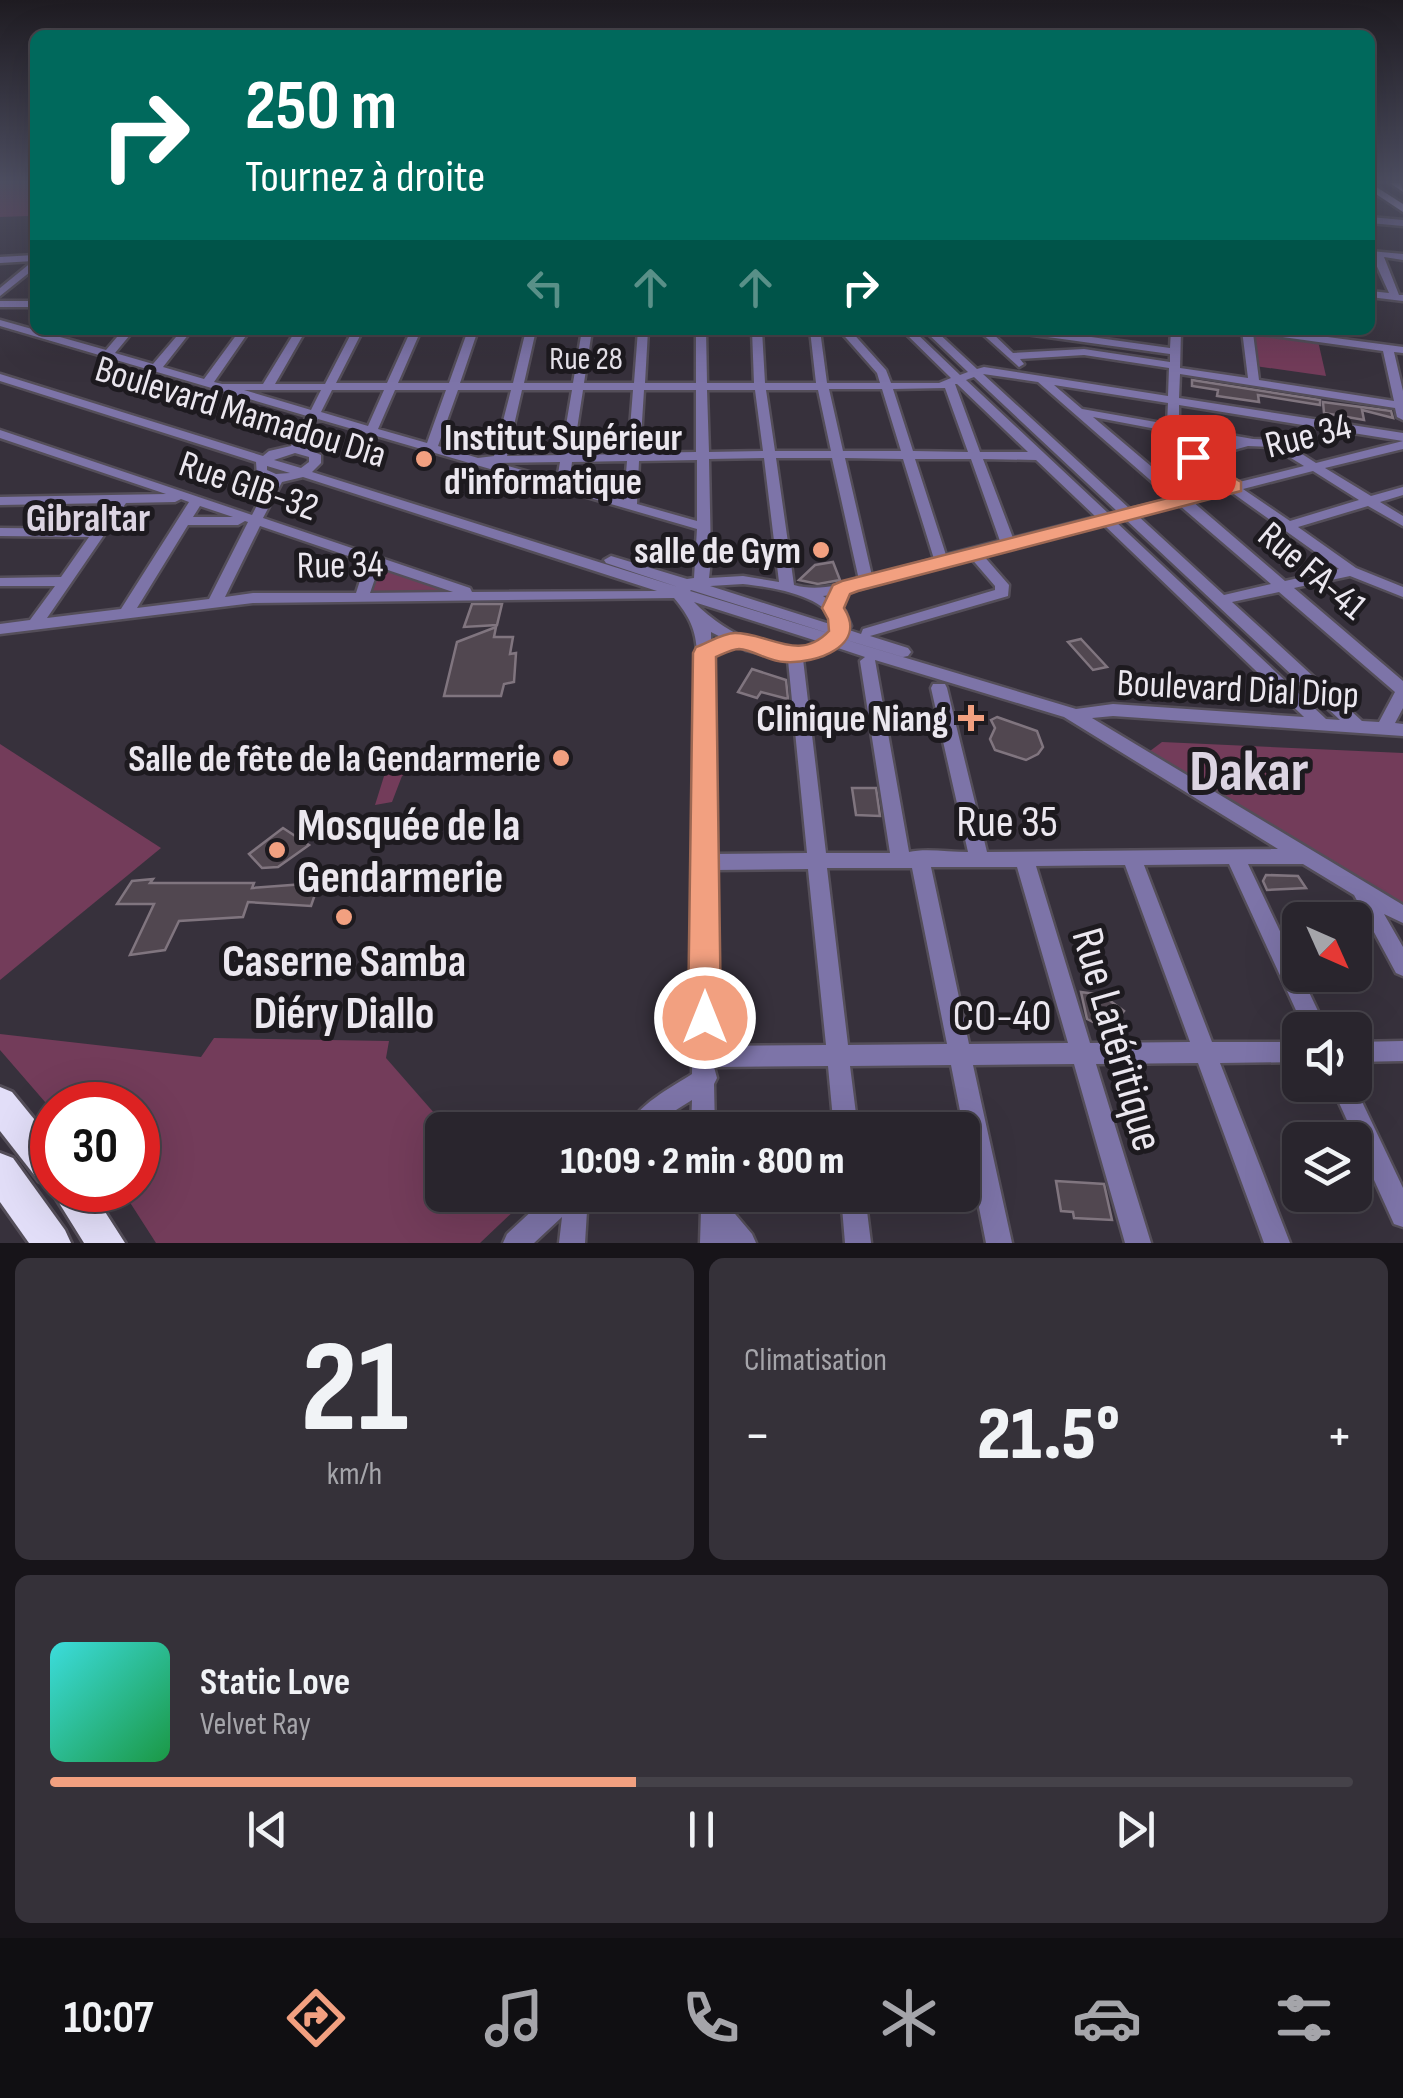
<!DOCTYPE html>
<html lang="fr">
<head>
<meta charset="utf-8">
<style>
	:root { --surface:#29252d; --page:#353139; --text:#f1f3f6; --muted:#a5a5aa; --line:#454249; --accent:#f2a080 }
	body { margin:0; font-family:"Sofia Sans Condensed",sans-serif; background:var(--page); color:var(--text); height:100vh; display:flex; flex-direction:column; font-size:38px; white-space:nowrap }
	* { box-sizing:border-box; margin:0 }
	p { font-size:32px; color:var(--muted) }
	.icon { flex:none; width:55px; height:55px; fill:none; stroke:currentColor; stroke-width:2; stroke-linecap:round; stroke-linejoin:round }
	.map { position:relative; height:1243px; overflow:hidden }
	.sheet { display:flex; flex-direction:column; gap:15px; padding:15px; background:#171419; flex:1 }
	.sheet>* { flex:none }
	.guide { position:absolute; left:30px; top:30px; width:1345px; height:305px; border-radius:15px; box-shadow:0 10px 40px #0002,0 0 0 2px var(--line); background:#00695c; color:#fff; overflow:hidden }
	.needle { width:65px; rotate:135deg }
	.buttons { position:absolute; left:1282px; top:902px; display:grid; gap:20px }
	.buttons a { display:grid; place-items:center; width:90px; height:90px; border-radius:15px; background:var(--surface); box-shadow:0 10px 40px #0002,0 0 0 2px var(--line); font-size:50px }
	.speed { position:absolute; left:30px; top:1082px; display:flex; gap:20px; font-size:50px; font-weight:700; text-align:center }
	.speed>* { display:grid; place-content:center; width:130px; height:130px; border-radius:50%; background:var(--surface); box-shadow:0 10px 40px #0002,0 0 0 2px var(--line); line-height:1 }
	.speed .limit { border:15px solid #d22; background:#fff; color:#111 }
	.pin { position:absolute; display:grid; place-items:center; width:85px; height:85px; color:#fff; margin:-42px; border-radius:20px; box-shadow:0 5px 15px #0006 }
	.me { position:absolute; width:110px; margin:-55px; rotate:0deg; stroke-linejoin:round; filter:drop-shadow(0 0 8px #0008) }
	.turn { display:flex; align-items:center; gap:35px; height:210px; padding:0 50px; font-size:45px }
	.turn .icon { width:130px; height:130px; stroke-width:2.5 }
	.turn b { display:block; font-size:70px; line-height:85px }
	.lanes { display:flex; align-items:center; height:95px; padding:0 50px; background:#0003; justify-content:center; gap:50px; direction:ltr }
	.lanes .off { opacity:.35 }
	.big { font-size:75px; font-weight:800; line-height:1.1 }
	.sheet .tile { flex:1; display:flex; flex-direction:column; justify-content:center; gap:15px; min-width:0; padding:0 35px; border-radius:15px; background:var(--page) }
	.sheet .dial { align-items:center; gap:0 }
	.dial b { font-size:130px; line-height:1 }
	.song { display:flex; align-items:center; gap:30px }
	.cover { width:120px; height:120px; border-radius:15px; background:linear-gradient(135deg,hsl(180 70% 55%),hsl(140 70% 35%)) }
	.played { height:10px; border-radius:5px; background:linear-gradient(90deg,var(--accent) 45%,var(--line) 45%) }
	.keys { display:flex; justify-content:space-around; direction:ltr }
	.heat { display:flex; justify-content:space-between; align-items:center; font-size:55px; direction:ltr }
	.sheet .tiles { flex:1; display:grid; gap:15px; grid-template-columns:1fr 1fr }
	.tile:last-child { grid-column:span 2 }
	.trip { position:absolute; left:425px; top:1112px; width:555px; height:100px; border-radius:15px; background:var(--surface); box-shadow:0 10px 40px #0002,0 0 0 2px var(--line); font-weight:800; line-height:100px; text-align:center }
	.tabs { display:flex; height:160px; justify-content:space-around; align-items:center; background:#100f12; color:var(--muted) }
	.tabs .icon { width:70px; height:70px }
	.tabs .active { color:var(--accent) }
	.tabs b { font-size:45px; color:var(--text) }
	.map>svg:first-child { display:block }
	.green { fill:#733c5a }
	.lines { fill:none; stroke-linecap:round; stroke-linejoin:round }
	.stream { stroke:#434f95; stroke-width:2.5 }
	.building { fill:#514750; stroke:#80757f; stroke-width:2.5 }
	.minor-casing { stroke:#544e59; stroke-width:5 }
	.major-casing { stroke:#544e59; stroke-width:5 }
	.highway-casing { stroke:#544e59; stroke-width:6 }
	.minor { fill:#7d74a8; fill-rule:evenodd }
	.major { fill:#c6bbfb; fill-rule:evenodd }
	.highway { fill:#e2def8; fill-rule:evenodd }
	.route { fill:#f2a080; stroke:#9d6853; stroke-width:2.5 }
	.poi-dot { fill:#f2a080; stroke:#1d1a1f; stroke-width:4 }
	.labels { text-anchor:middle; stroke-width:10; stroke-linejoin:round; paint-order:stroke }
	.far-street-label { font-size:32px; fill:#ebe7ef; stroke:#1d1a1f }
	.street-label { font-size:38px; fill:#ebe7ef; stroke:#1d1a1f }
	.poi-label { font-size:38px; font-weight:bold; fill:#ebe7ef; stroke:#1d1a1f; text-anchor:end }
	.neighbourhood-label { font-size:40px; font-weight:bold; fill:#dcd4e2; stroke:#1d1a1f }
	.near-street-label { font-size:45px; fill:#ebe7ef; stroke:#1d1a1f }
	.near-poi-label { font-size:45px; font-weight:bold; fill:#ebe7ef; stroke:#1d1a1f; text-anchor:start }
	.town-label { font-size:58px; font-weight:bold; fill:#dcd4e2; stroke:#1d1a1f }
</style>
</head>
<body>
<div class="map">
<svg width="1403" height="1243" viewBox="0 0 1403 1243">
	<rect width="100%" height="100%" fill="#37313c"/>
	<g class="green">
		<polygon points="0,183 35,183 35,211 29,216 0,217"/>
		<polygon points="1250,332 1318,341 1326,376 1255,366"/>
		<polygon points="377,567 457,592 369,594"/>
		<polygon points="1162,742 1403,753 1403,904 1150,751"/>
		<polygon points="0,744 161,848 0,980"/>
		<polygon points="423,753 452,753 447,770 416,769 402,776 392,802 375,805 385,773"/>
		<polygon points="0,1034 201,1057 214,1038 389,1041 386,1058 449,1130 442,1130 442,1195 506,1195 517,1208 480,1243 156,1243 122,1190 138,1190 138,1105 52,1105 52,1110 0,1050"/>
	</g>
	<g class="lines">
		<polyline class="stream" points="1374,183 1403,204"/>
	</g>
	<g class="building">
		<polygon points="1192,380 1320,400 1320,405 1258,395 1259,402 1217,396 1218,390 1192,386"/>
		<polygon points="1323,402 1391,411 1393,418 1362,410 1364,420 1324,413"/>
		<polygon points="833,562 840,580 818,584 799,580 815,565"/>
		<polygon points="472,604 502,604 497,625 464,627"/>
		<polygon points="496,627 494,637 513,637 510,654 516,653 514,682 504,684 501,696 444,696 457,642"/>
		<polygon points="1081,639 1107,667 1093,670 1068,642"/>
		<polygon points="752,669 786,680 788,699 761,692 757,698 738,692"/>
		<polygon points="997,717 1037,731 1043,747 1038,754 1026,760 995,750 990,739 995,728 991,720"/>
		<polygon points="852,788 876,788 880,816 856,815"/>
		<polygon points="283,828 309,845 278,867 262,868 249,854"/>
		<polygon points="1266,875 1298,876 1306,888 1267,890 1263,881"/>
		<polygon points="153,879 150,883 254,883 252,888 319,883 311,906 248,902 243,917 179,921 165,950 130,955 154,904 117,904 132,881"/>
		<polygon points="1081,992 1102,995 1124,1011 1109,1030 1087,1019"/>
		<polygon points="1056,1181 1104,1184 1112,1220 1074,1218 1073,1212 1061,1211"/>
	</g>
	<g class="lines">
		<g class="minor-casing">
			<g id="minor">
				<polygon points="1370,217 1403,220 1403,226 1370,223"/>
				<polygon points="1370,251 1403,254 1403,260 1384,257 1399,295 1403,295 1403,301 1370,297 1370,291 1389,293"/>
				<polygon points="35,255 35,268 0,296 0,288 33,261 0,263 0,257"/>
				<rect x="0" y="301" width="35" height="6"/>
				<path d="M0,320L106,350L123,330H134L115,353L153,364L182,330H192L163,367L204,379L240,330H250L214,382L222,384H263L296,330H306L275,384H325L353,330H363L336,383H387L411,330H421L398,383H449L468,330H478L460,383H513L526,330H536L524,383H573L582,330H592L584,383H634L638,330H648L645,383H696V330H706L707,383H754L752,330H762L765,383H816L810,330H820L827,383H880L877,373L839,330H850L886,370L891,383H939L951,378L902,330H913L960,375L968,372L924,330H935L977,369L984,367L1168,396L1169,368L1084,355L1020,359L1024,364L1019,367L978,330H989L1013,353L1084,349L1170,362V354L1019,333L1014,330H1041L1170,348L1171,330H1181L1180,368L1248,378L1242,330H1275L1403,347V353L1394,352L1403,391V420L1397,417L1395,408L1180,374L1179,398L1403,433V441L1179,405V426L1253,439L1280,440L1316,463L1403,441V449L1325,468L1371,496L1403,487V495L1380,502L1403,516V526L1368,506L1298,527L1356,568L1403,587V597L1350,576L1294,588L1403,681V708L1395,723L1403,724V736L1113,716L1092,718L1403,905V923L1384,914L1403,947V976L1396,973L1354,895L1303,864H1248L1327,1030H1305L1229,864L1144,865L1212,1042H1300V1062L1220,1063L1290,1243H1264L1198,1063L1096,1064L1151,1243H1125L1074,1064L973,1065L1012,1243H986L951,1065L850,1066L858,1130H834L828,1066L714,1067L717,1078L714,1084L715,1130H691L692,1100L676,1110L655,1130H626C637,1105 670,1088 692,1074L697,653C696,629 689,616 674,598L253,603L0,634V624L30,620L55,586H0V578L61,577L89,537L0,536V528L95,529L113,503L0,505V497L166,494L0,438V430L252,515L270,480L257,475L256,462L0,381V374L263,456L269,451L291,446L307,416L0,326ZM1253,333L1383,351L1394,401L1259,380ZM983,374L1038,382L1172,499L1130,509ZM974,377L1118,512L1109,514L966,380ZM955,384H957L1028,452H980ZM1054,385L1168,403L1167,424L1082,409ZM945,388L968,452L913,451L893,389ZM829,389H882L901,451H843ZM244,390H321L311,410ZM332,390H384L368,426L321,412ZM395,390H446L427,443L378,429ZM458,390H511L494,456L478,458L438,446ZM522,390H572L561,455L507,456ZM583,390H633L628,454L573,455ZM644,390H696V452L640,453ZM707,390H755L763,451L709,452ZM766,390H818L831,451H775ZM1093,417L1167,431L1168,447L1223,486L1185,495ZM318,419L697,529L694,578L687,579L611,556L604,560L606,563L678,587L312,472L321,463V455L303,447ZM1178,433L1235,443L1193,453L1178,443ZM1248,446L1273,447L1304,466L1235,483L1201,459ZM295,453L309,457V462L301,468L274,460ZM764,458L779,582L743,576L709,578L711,560L709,459ZM776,458H832L859,580C839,586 814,591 794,585ZM845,458L903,459L934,559L872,576ZM915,459H971L1000,541L946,555ZM983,459L1036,460L1096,517L1013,538ZM697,460V521L637,504L639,461ZM627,461L624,500L569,484L572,462ZM560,462L557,480L497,463ZM267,466L290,473L276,474L267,470ZM1313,471L1359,500L1290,521L1243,489ZM303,477L657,591L472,592L470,588L263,518L282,482ZM1231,492L1339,569L1285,581L1192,501ZM181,499L189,502L121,609L47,618L126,503L175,502ZM1179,505L1271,584L1224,595L1137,515ZM200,506L233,517H193ZM1124,518L1340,720L1326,719L1115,521ZM245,521L248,522L209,599L137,608L188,525H238ZM1103,524L1304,717L1113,704L1076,709L856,643L843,639L903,657L908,656L911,652L908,648L870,636L1008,596L1009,585L982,554ZM260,526L366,562L356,593H253L225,597ZM970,557L995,586V590L863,629L861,634L849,630L851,626L845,611L823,596L846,593ZM379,567L453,592L370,593ZM743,584C770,587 828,595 836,626L710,586ZM691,590L831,634L690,591ZM1279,592L1395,692L1379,722L1362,721L1232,602ZM694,602L820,642C782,666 721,630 694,602ZM711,632L746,650L788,660L807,853L714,854ZM835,647L865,657L860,661L890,853H826L803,659L823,655ZM875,660L1064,717L1278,849L987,852L947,688L945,684H933L931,688L968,852C949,852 925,848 909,852ZM1125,865L1190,1042L1090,1043L1036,866ZM931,867H1017L1068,1043L969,1044ZM827,868H912L947,1044L848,1045ZM808,869L826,1045L714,1046V870Z"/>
				<polygon points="1403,1041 1403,1061 1355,1062 1355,1042"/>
				<polygon points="1331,1085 1354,1085 1403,1188 1403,1227 1394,1224"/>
				<polygon points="549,1195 588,1195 585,1243 559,1243 562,1217 534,1243 503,1243 507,1234"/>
				<polygon points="691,1195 719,1195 752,1234 756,1243 700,1243 701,1211"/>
				<polygon points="841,1195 865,1195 871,1243 845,1243"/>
			</g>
		</g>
		<g class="major-casing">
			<g id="major">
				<polygon points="1370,183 1403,204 1403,212 1370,190"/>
				<polygon points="1390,183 1401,183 1403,192"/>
			</g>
		</g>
		<g class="highway-casing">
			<g id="highway">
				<polygon points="0,1087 12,1092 52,1141 52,1186 39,1181 0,1131"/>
				<polygon points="0,1153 13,1158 65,1230 71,1243 29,1243 0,1202"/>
				<polygon points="52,1186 52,1190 91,1190 125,1243 84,1243 51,1190"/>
			</g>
		</g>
		<use href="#minor" class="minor"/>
		<use href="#major" class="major"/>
		<use href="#highway" class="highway"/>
	</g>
	<linearGradient id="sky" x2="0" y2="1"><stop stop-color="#1e1b21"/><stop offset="0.51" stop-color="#4d4e61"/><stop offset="1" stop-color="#4d4e61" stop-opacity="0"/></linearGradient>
	<rect width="1403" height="357" fill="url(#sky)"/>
	<path class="route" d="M1193,452L1241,482V491L858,591L850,594L844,608C868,646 816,664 785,662C769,662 754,650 739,649C732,649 723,654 716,657L721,1018L716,1028L705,1033L693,1028L688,1018L693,653L696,647C707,643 723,633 735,633C769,633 799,663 829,631L828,619L822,608L833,585L842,581L1219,485L1187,461L1184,457Z"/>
	<g class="poi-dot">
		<circle cx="424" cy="459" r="10"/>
		<circle cx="821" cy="550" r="10"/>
		<path d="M966 703h10v10h10v10h-10v10h-10v-10h-10v-10h10z"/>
		<circle cx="561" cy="758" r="10"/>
		<circle cx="277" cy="850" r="10"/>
		<circle cx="344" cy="917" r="10"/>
	</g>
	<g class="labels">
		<g class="far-street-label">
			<text x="586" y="369">Rue 28</text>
		</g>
		<g class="street-label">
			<text transform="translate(241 411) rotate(17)" y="13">Boulevard Mamadou Dia</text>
			<text transform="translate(1308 435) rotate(-14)" y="13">Rue 34</text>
			<text transform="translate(249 485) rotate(19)" y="13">Rue GIB-32</text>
			<text transform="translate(340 564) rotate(-1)" y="13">Rue 34</text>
			<text transform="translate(1313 570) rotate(40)" y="13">Rue FA-41</text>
			<text transform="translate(1238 688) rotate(3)" y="13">Boulevard Dial Diop</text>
		</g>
		<g class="poi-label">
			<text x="444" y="450" text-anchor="start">Institut Supérieur<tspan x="444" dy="44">d'informatique</tspan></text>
			<text x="801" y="563">salle de Gym</text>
			<text x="948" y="731">Clinique Niang</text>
			<text x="541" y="771">Salle de fête de la Gendarmerie</text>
		</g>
		<g class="neighbourhood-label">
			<text x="88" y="531">Gibraltar</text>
		</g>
		<g class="near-street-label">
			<text x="1007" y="836">Rue 35</text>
			<text x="1002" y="1030">CO-40</text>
			<text transform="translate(1119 1039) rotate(74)" y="16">Rue Latéritique</text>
		</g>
		<g class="near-poi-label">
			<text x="297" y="840">Mosquée de la<tspan x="297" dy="52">Gendarmerie</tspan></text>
			<text x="344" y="976" text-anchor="middle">Caserne Samba<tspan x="344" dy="52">Diéry Diallo</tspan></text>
		</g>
		<g class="town-label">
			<text x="1249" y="790">Dakar</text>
		</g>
	</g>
</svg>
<div class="buttons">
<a><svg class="needle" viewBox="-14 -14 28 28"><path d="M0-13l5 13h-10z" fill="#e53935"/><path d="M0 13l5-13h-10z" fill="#a5a5aa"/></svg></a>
<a><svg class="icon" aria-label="sound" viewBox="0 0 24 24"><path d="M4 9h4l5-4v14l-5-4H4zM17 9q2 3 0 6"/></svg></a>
<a><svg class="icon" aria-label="layers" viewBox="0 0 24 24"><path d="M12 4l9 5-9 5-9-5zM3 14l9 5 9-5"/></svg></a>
</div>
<div class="speed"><div class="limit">30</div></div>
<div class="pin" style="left:1193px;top:457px;background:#d93025"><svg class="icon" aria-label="arrive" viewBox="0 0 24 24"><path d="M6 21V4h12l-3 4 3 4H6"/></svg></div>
<svg class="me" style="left:705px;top:1018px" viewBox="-20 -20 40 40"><circle r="17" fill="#f2a080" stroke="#fff" stroke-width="3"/><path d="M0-11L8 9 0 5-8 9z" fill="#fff"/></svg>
<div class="trip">10:09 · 2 min · 800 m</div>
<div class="guide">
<div class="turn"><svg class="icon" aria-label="right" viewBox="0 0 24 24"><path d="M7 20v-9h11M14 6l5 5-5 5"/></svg><div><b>250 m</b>Tournez à droite</div></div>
<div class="lanes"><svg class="icon off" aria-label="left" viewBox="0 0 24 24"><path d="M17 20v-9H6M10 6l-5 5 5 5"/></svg><svg class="icon off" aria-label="ahead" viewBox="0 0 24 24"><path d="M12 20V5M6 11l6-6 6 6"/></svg><svg class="icon off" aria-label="ahead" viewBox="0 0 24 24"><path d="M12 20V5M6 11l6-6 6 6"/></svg><svg class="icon" aria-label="right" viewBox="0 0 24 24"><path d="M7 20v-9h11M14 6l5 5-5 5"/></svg></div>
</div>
</div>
<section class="sheet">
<div class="tiles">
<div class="tile dial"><b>21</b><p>km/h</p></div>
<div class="tile"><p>Climatisation</p>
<div class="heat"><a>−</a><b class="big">21.5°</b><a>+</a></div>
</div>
<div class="tile">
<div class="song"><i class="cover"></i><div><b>Static Love</b><p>Velvet Ray</p></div></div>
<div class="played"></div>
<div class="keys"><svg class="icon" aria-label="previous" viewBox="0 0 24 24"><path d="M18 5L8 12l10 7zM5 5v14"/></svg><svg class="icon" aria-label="pause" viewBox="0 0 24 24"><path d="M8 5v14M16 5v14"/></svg><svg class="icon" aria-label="next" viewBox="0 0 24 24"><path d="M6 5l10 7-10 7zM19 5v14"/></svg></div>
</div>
</div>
</section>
<nav class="tabs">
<b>10:07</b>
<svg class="icon active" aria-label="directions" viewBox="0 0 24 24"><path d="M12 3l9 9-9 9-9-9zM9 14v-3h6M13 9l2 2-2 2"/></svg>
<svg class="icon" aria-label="music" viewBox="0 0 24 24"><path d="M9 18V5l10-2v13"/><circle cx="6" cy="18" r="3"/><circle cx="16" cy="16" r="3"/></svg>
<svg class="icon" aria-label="phone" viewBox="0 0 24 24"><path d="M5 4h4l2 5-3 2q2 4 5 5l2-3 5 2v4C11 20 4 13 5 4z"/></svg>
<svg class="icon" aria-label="climate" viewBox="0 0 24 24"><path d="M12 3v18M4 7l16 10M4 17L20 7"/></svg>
<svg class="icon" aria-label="car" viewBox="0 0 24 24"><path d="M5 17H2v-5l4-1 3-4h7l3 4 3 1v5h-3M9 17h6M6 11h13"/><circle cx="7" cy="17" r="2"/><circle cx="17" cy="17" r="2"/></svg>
<svg class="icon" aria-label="filters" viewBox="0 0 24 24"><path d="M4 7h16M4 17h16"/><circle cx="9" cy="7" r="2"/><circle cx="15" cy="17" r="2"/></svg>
</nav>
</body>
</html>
